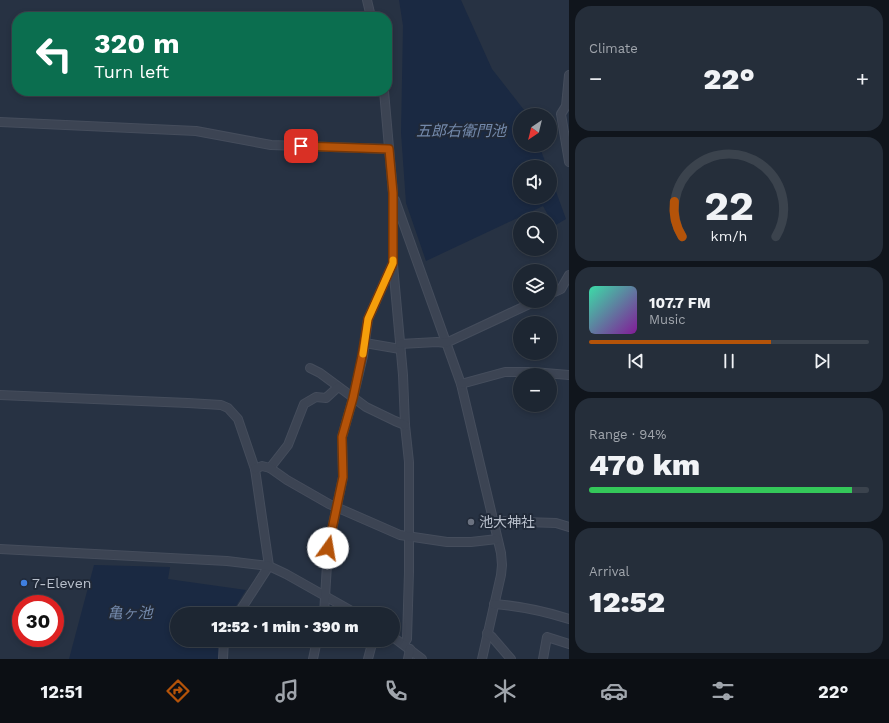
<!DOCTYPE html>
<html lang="en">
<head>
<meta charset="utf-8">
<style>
	:root { --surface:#1d2632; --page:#252e3a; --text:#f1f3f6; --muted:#a0a5ac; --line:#3b434d; --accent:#b45309 }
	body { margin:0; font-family:"Work Sans","Noto Sans JP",sans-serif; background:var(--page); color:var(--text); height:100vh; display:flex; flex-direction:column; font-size:15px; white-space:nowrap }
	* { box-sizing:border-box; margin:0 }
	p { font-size:13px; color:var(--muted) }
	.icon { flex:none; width:22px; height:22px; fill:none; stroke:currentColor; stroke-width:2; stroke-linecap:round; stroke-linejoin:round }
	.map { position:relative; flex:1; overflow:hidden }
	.drawer { display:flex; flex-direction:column; gap:6px; padding:6px; background:#10151c; width:320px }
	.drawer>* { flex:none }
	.guide { position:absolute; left:12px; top:12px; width:380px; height:84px; border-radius:16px; box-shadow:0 2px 6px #0003,0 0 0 1px var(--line); background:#0b6e4f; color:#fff; overflow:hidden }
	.needle { width:26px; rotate:215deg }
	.fabs { position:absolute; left:513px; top:108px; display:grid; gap:8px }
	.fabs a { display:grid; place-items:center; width:44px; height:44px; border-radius:50%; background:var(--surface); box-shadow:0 2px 6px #0003,0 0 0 1px var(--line); font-size:20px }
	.speed { position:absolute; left:12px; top:595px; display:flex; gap:8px; font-size:20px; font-weight:700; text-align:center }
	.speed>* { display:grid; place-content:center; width:52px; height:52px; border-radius:50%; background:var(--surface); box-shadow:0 2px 6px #0003,0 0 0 1px var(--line); line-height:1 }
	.speed .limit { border:6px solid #d22; background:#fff; color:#111 }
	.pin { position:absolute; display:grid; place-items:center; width:34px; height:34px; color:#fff; margin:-17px; border-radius:8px; box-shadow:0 2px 6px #0006 }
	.me { position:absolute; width:44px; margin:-22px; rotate:13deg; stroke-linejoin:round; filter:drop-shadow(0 0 3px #0008) }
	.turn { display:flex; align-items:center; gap:14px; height:84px; padding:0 16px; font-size:18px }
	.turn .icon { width:52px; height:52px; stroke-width:2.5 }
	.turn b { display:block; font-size:28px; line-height:34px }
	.big { font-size:30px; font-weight:800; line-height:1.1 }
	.drawer .card { flex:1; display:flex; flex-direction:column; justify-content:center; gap:6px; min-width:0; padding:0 14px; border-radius:16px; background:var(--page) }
	.drawer .dial { align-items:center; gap:0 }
	.dial svg { height:104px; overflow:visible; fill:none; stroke:var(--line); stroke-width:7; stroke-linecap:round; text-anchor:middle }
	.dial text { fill:var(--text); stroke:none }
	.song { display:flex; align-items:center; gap:12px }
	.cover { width:48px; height:48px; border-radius:6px; background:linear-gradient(135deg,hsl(160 70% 55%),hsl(290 70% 35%)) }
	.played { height:4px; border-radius:2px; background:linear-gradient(90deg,var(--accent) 65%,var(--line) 65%) }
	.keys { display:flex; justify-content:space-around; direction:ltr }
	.heat { display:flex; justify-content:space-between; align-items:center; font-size:22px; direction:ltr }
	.charge { height:6px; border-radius:3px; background:linear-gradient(90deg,#34c759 94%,var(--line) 0) }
	.trip { position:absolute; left:170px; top:607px; width:230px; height:40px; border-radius:20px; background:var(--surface); box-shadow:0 2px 6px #0003,0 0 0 1px var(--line); font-weight:800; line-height:40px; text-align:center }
	.tabs { display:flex; height:64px; justify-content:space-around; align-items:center; background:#0c0f14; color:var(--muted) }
	.tabs .icon { width:28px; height:28px }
	.tabs .current { color:var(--accent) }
	.tabs b { font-size:18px; color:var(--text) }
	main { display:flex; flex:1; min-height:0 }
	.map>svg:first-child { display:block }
	.water { fill:#1a2942 }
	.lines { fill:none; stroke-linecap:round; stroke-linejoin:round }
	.minor-casing { stroke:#454d5c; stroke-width:10 }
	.minor { stroke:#3c4453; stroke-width:8 }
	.route-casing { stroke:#753606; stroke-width:10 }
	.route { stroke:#b45309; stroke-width:7 }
	.slow { stroke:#f59e0b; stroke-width:7 }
	.worship-dot { fill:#6b7280; stroke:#202938; stroke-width:1.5 }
	.shop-dot { fill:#3f7fe0; stroke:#202938; stroke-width:1.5 }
	.labels { text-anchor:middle; stroke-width:4; stroke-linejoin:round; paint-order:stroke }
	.poi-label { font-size:14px; fill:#b9c0cc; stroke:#202938; text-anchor:start }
	.water-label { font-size:15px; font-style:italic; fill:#7389ab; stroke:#202938 }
</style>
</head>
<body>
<main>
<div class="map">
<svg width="569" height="659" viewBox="0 0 569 659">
	<rect width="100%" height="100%" fill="#273243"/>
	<g class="water">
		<polygon points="399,0 461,0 492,69 528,115 520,115 520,145 539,145 547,167 520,167 520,197 550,197 550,175 566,219 554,226 543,206 426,261 406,203 401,133 403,26"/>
		<polygon points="94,565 170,567 168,579 246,590 231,614 177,614 177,640 221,640 219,659 69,659"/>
	</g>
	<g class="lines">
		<g class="minor-casing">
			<g id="minor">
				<polyline points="367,0 371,17"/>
				<polyline points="569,75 566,106 561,114 569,162"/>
				<polyline points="0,122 196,131 271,145 389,149"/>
				<polyline points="395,200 461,384 501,553 502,565 501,575 482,659"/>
				<polyline points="393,265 403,375 405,425 409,462 409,572 407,639 404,644"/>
				<polyline points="550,294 561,289 569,275"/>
				<polyline points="365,343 400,349"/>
				<polyline points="400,344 437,342 446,343 536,301"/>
				<polyline points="310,368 320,373 366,407 395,421 405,425"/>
				<polyline points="461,384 505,372 533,372 569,375"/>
				<polyline points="0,395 188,403 221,405 228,408 238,419 255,469 269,566 238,614"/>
				<polyline points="270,468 288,445 304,404 316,397 326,398 338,387"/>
				<polyline points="255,469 262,466 270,468 287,480 329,504 400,535 447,542 471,542 497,539"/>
				<polyline points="493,521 556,523 569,527"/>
				<polyline points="0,549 227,561 269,566 286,574 357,614"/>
				<path d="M494,604C520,606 544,611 569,619"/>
				<polyline points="324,614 328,548 343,477 342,437 353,398 363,356 368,319 393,263 393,193 384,91"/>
				<polyline points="487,633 492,637 511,659"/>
				<polyline points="393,637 422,659"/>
				<polyline points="223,659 224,640"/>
				<polyline points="313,659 317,640"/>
				<polyline points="368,659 373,640"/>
				<polyline points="408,659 410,649"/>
				<polyline points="543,659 547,637 569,644"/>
			</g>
		</g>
		<use href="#minor" class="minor"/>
	</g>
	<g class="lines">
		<g class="route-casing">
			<polyline id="route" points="301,146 389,149 393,193 393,263 368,319 362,356 353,398 342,437 343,477 328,548"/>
		</g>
		<use href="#route" class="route"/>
		<polyline class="slow" points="363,354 368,319 393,263 393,260"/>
	</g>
	<circle class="worship-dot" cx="471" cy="522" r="4"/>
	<circle class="shop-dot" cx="24" cy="583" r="4"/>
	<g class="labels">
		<g class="poi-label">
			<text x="479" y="527">池大神社</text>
			<text x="32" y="588">7-Eleven</text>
		</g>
		<g class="water-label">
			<text x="461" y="136">五郎右衛門池</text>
			<text x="130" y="618">亀ヶ池</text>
		</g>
	</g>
</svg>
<div class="fabs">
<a><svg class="needle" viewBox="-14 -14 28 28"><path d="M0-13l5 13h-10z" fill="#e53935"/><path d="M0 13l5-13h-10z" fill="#a0a5ac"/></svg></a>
<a><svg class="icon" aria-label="sound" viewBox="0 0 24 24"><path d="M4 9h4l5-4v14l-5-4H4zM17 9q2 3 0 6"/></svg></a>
<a><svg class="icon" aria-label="search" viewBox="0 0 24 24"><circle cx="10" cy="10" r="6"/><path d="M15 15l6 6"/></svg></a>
<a><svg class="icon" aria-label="layers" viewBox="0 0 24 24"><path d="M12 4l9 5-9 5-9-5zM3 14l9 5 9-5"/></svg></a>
<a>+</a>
<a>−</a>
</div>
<div class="speed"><div class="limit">30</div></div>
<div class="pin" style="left:301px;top:146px;background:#d93025"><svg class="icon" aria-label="arrive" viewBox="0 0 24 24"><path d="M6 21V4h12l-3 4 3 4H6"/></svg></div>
<svg class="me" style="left:328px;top:548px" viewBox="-20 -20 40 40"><circle r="19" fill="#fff"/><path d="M0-13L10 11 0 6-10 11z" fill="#b45309"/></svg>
<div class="trip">12:52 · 1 min · 390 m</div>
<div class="guide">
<div class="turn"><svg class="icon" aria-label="left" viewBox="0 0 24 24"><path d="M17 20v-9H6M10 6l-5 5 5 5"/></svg><div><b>320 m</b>Turn left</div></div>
</div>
</div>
<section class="drawer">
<div class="card"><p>Climate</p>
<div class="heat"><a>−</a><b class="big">22°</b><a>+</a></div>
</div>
<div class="card dial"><svg viewBox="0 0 100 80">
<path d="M14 69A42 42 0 1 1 86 69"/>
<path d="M14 69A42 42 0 0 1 8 42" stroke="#b45309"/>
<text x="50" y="56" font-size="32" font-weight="700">22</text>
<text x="50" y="72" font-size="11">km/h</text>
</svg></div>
<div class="card">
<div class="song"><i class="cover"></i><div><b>107.7 FM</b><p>Music</p></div></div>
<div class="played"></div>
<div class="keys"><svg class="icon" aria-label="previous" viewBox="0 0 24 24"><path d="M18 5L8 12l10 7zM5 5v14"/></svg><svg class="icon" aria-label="pause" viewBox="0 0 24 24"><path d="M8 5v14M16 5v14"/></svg><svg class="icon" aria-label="next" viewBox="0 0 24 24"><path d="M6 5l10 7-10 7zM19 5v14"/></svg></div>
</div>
<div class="card"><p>Range · 94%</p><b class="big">470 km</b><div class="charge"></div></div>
<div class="card"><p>Arrival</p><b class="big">12:52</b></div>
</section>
</main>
<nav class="tabs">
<b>12:51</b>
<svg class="icon current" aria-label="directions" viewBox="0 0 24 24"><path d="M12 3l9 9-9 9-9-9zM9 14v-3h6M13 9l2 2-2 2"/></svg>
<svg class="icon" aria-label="music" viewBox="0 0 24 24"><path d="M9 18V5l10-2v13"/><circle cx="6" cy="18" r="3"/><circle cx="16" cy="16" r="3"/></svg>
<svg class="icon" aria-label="phone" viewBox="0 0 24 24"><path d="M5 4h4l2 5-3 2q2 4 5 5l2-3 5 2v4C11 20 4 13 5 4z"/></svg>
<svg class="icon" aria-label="climate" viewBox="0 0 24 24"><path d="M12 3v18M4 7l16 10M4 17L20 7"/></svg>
<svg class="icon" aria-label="car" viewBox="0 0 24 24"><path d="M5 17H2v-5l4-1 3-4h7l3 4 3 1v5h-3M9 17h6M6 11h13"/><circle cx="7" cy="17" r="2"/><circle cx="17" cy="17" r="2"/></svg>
<svg class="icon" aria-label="filters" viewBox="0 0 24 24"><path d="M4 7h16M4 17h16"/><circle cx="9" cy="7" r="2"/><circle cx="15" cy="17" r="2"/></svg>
<b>22°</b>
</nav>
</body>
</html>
